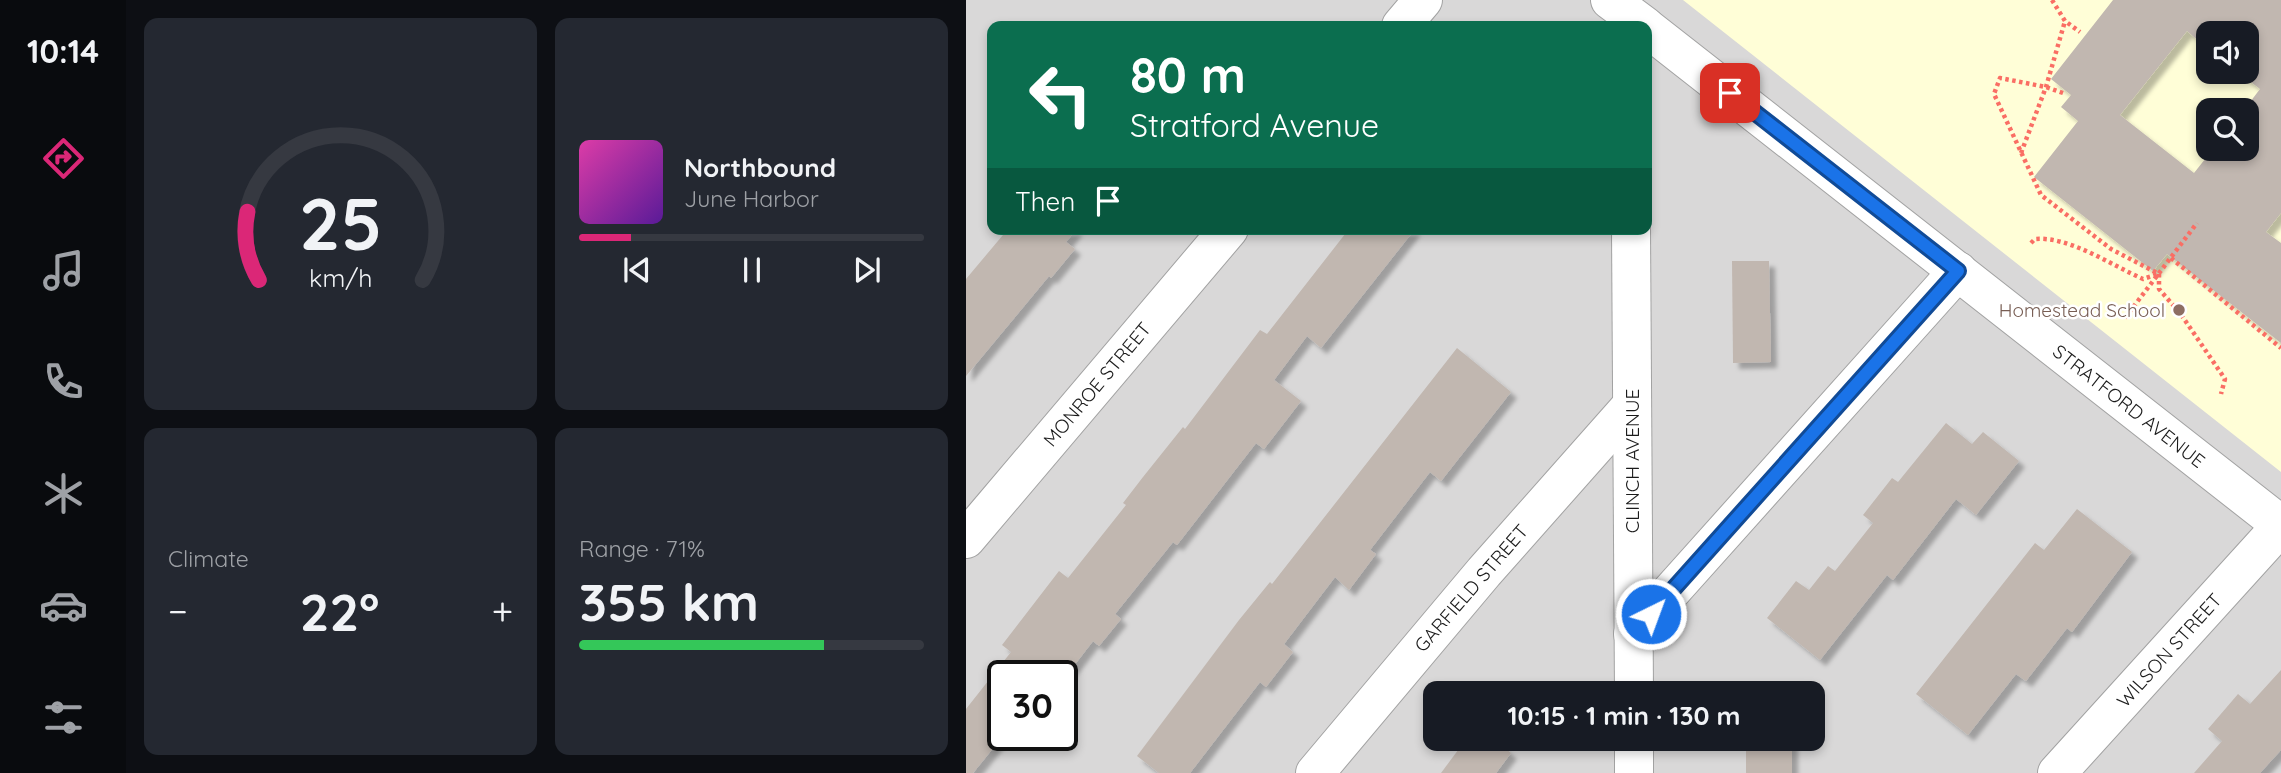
<!DOCTYPE html>
<html lang="en">
<head>
<meta charset="utf-8">
<style>
	:root { --surface:#171b24; --page:#242831; --text:#f1f3f6; --muted:#9ea1a6; --line:#363941; --accent:#db2777 }
	body { margin:0; font-family:Quicksand,sans-serif; background:var(--page); color:var(--text); height:100vh; display:flex; flex-direction:column; font-size:26px; white-space:nowrap }
	* { box-sizing:border-box; margin:0 }
	p { font-size:23px; color:var(--muted) }
	.icon { flex:none; width:38px; height:38px; fill:none; stroke:currentColor; stroke-width:2; stroke-linecap:round; stroke-linejoin:round }
	.map { position:relative; flex:1; overflow:hidden }
	.panel { display:flex; flex-direction:column; gap:18px; padding:18px; background:#0d0f14; width:840px }
	.panel>* { flex:none }
	.banner { position:absolute; left:21px; top:21px; width:665px; height:214px; border-radius:14px; box-shadow:0 4px 10px #0003; background:#0b6e4f; color:#fff; overflow:hidden }
	.fabs { position:absolute; left:1230px; top:21px; display:grid; gap:14px }
	.fabs a { display:grid; place-items:center; width:63px; height:63px; border-radius:14px; background:var(--surface); box-shadow:0 4px 10px #0003; font-size:35px }
	.speed { position:absolute; left:21px; top:660px; display:flex; gap:14px; font-size:35px; font-weight:700; text-align:center }
	.speed>* { display:grid; place-content:center; width:91px; height:91px; border-radius:50%; background:var(--surface); box-shadow:0 4px 10px #0003; line-height:1 }
	.speed .limit { border:4px solid #111; border-radius:10px; background:#fff; color:#111 }
	.pin { position:absolute; display:grid; place-items:center; width:60px; height:60px; color:#fff; margin:-30px; border-radius:14px; box-shadow:0 4px 10px #0006 }
	.me { position:absolute; width:77px; margin:-38px; rotate:42deg; stroke-linejoin:round; filter:drop-shadow(0 0 5px #0008) }
	.turn { display:flex; align-items:center; gap:24px; height:147px; padding:0 28px; font-size:32px }
	.turn .icon { width:91px; height:91px; stroke-width:2.5 }
	.turn b { display:block; font-size:49px; line-height:60px }
	.then { display:flex; align-items:center; height:66px; padding:0 28px; background:#0003; gap:14px; font-size:26px }
	.big { font-size:52px; font-weight:800; line-height:1.1 }
	.panel .card { flex:1; display:flex; flex-direction:column; justify-content:center; gap:10px; min-width:0; padding:0 24px; border-radius:14px; background:var(--page) }
	.panel .dial { align-items:center; gap:0 }
	.dial svg { height:182px; overflow:visible; fill:none; stroke:var(--line); stroke-width:7; stroke-linecap:round; text-anchor:middle }
	.dial text { fill:var(--text); stroke:none }
	.song { display:flex; align-items:center; gap:21px }
	.cover { width:84px; height:84px; border-radius:10px; background:linear-gradient(135deg,hsl(320 70% 55%),hsl(270 70% 35%)) }
	.played { height:7px; border-radius:4px; background:linear-gradient(90deg,var(--accent) 15%,var(--line) 15%) }
	.keys { display:flex; justify-content:space-around; direction:ltr }
	.heat { display:flex; justify-content:space-between; align-items:center; font-size:38px; direction:ltr }
	.charge { height:10px; border-radius:5px; background:linear-gradient(90deg,#34c759 71%,var(--line) 0) }
	.panel .tiles { flex:1; display:grid; gap:18px; grid-template-columns:repeat(2,1fr) }
	.trip { position:absolute; left:457px; top:681px; width:402px; height:70px; border-radius:14px; background:var(--surface); box-shadow:0 4px 10px #0003; font-weight:800; line-height:70px; text-align:center }
	main { display:flex; flex:1; min-height:0 }
	.tabs { display:flex; flex-direction:column; width:126px; justify-content:space-around; align-items:center; background:#090b0e; color:var(--muted) }
	.tabs .icon { width:49px; height:49px }
	.tabs .selected { color:var(--accent) }
	.tabs b { font-size:32px; color:var(--text) }
	.map>svg:first-child { display:block }
	.residential { fill:#d9d8d8; fill-rule:evenodd }
	.education { fill:#fffed7; fill-rule:evenodd }
	.building { fill:#c1b7b0; fill-rule:evenodd; filter:url(#shadow) }
	.lines { fill:none; stroke-linecap:round; stroke-linejoin:round }
	.minor-casing { stroke:#a2a2a2; stroke-width:40 }
	.path { stroke:#fa6e64; stroke-width:4.5; stroke-dasharray:3.5 3.5; stroke-linecap:butt }
	.minor { stroke:#fff; stroke-width:38 }
	.route-casing { stroke:#114b97; stroke-width:18 }
	.route { stroke:#1a73e8; stroke-width:12 }
	.education-dot { fill:#8d6e63; stroke:#fff; stroke-width:2.5 }
	.labels { text-anchor:middle; stroke-width:5; stroke-linejoin:round; paint-order:stroke }
	.education-label { font-size:19px; fill:#785e54; stroke:#fff; text-anchor:end }
	.street-label { font-size:19px; fill:#1b1b1b; stroke:#fff }
</style>
</head>
<body>
<main>
<nav class="tabs">
<b>10:14</b>
<svg class="icon selected" aria-label="directions" viewBox="0 0 24 24"><path d="M12 3l9 9-9 9-9-9zM9 14v-3h6M13 9l2 2-2 2"/></svg>
<svg class="icon" aria-label="music" viewBox="0 0 24 24"><path d="M9 18V5l10-2v13"/><circle cx="6" cy="18" r="3"/><circle cx="16" cy="16" r="3"/></svg>
<svg class="icon" aria-label="phone" viewBox="0 0 24 24"><path d="M5 4h4l2 5-3 2q2 4 5 5l2-3 5 2v4C11 20 4 13 5 4z"/></svg>
<svg class="icon" aria-label="climate" viewBox="0 0 24 24"><path d="M12 3v18M4 7l16 10M4 17L20 7"/></svg>
<svg class="icon" aria-label="car" viewBox="0 0 24 24"><path d="M5 17H2v-5l4-1 3-4h7l3 4 3 1v5h-3M9 17h6M6 11h13"/><circle cx="7" cy="17" r="2"/><circle cx="17" cy="17" r="2"/></svg>
<svg class="icon" aria-label="filters" viewBox="0 0 24 24"><path d="M4 7h16M4 17h16"/><circle cx="9" cy="7" r="2"/><circle cx="15" cy="17" r="2"/></svg>
</nav>
<section class="panel">
<div class="tiles">
<div class="card dial"><svg viewBox="0 0 100 80">
<path d="M14 69A42 42 0 1 1 86 69"/>
<path d="M14 69A42 42 0 0 1 9 39" stroke="#db2777"/>
<text x="50" y="56" font-size="32" font-weight="700">25</text>
<text x="50" y="72" font-size="11">km/h</text>
</svg></div>
<div class="card">
<div class="song"><i class="cover"></i><div><b>Northbound</b><p>June Harbor</p></div></div>
<div class="played"></div>
<div class="keys"><svg class="icon" aria-label="previous" viewBox="0 0 24 24"><path d="M18 5L8 12l10 7zM5 5v14"/></svg><svg class="icon" aria-label="pause" viewBox="0 0 24 24"><path d="M8 5v14M16 5v14"/></svg><svg class="icon" aria-label="next" viewBox="0 0 24 24"><path d="M6 5l10 7-10 7zM19 5v14"/></svg></div>
</div>
<div class="card"><p>Climate</p>
<div class="heat"><a>−</a><b class="big">22°</b><a>+</a></div>
</div>
<div class="card"><p>Range · 71%</p><b class="big">355 km</b><div class="charge"></div></div>
</div>
</section>
<div class="map">
<svg width="1315" height="773" viewBox="0 0 1315 773">
	<defs>
		<filter id="shadow"><feDropShadow dx="6" dy="6" stdDeviation="2" flood-color="#0004"/></filter>
	</defs>
	<rect width="100%" height="100%" fill="#ede8e0"/>
	<path class="residential" d="M0,0H1315V773H0ZM26,26H681V229H26ZM1242,33H1281V72H1242ZM1242,110H1281V149H1242ZM37,676H96V735H37ZM469,693H847V738H469Z"/>
	<path class="education" d="M717,0H1315V472ZM1242,33H1281V72H1242ZM1242,110H1281V149H1242Z"/>
	<g class="building">
		<path d="M1147,0H1315V213L1300,232L1315,243V343L1201,254L1187,271L1068,177L1112,121L1095,107L1105,95L1085,79ZM1221,31L1242,49V33H1281V72H1272L1294,89L1278,110H1281V149H1247L1228,173L1154,115Z"/>
		<polygon points="42,229 111,229 100,242 109,249 85,278 83,276 0,376 0,279"/>
		<polygon points="383,229 449,229 355,348 341,336 308,380 335,401 298,449 290,443 211,545 207,542 149,614 155,619 133,646 127,641 100,676 37,676 37,736 7,773 0,773 0,709 45,652 36,645 93,571 102,578 160,505 157,503 177,477 217,427 219,429 294,330 301,334"/>
		<polygon points="766,261 803,261 805,362 767,363"/>
		<polygon points="491,348 545,392 475,481 464,472 404,550 410,554 383,590 369,577 318,644 327,652 300,687 294,682 224,773 193,773 171,756 273,620 304,582 306,584"/>
		<polygon points="980,423 1006,444 1017,432 1053,461 1010,515 990,499 927,580 921,575 854,660 801,618 830,581 843,590 862,566 869,571 907,523 897,515 926,478 932,482"/>
		<polygon points="1111,509 1166,552 1106,632 1101,628 1060,681 1050,674 1002,735 950,694 1069,543 1078,550"/>
		<polygon points="1315,670 1315,750 1294,773 1228,773 1256,741 1242,729 1272,694 1284,704"/>
		<polygon points="501,738 526,738 545,753 530,773 475,773"/>
		<rect x="780" y="738" width="46" height="35"/>
	</g>
	<g class="lines">
		<g class="minor-casing">
			<g id="minor">
				<polyline points="644,0 679,26"/>
				<polyline points="435,26 457,0"/>
				<polyline points="681,28 1315,525"/>
				<polyline points="665,229 668,693"/>
				<polyline points="0,539 263,229"/>
				<polyline points="667,634 992,271"/>
				<polyline points="668,738 668,773"/>
				<polyline points="349,773 518,572 665,406"/>
				<polyline points="1091,773 1315,526"/>
			</g>
		</g>
		<g class="path">
			<polyline points="1086,0 1099,21 1114,32"/>
			<polyline points="1097,93 1080,87 1034,78 1028,94 1075,195 1145,249 1193,274"/>
			<polyline points="1055,153 1080,87 1099,21"/>
			<path d="M1065,243L1069,239C1103,236 1145,265 1177,279L1192,274"/>
			<polyline points="1205,258 1315,348"/>
			<polyline points="1193,274 1193,289 1214,313 1259,379 1255,394"/>
			<polyline points="1159,318 1231,223"/>
		</g>
		<use href="#minor" class="minor"/>
	</g>
	<g class="lines">
		<g class="route-casing">
			<polyline id="route" points="685,614 992,271 764,93"/>
		</g>
		<use href="#route" class="route"/>
	</g>
	<circle class="education-dot" cx="1213" cy="310" r="7"/>
	<g class="labels">
		<g class="education-label">
			<text x="1199" y="317">Homestead School</text>
		</g>
		<g class="street-label">
			<text transform="translate(131 384) rotate(-50)" y="7">MONROE STREET</text>
			<text transform="translate(1163 406) rotate(38)" y="7">STRATFORD AVENUE</text>
			<text transform="translate(666 461) rotate(-90)" y="7">CLINCH AVENUE</text>
			<text transform="translate(505 588) rotate(-49)" y="7">GARFIELD STREET</text>
			<text transform="translate(1203 650) rotate(-48)" y="7">WILSON STREET</text>
		</g>
	</g>
</svg>
<div class="fabs">
<a><svg class="icon" aria-label="sound" viewBox="0 0 24 24"><path d="M4 9h4l5-4v14l-5-4H4zM17 9q2 3 0 6"/></svg></a>
<a><svg class="icon" aria-label="search" viewBox="0 0 24 24"><circle cx="10" cy="10" r="6"/><path d="M15 15l6 6"/></svg></a>
</div>
<div class="speed"><div class="limit">30</div></div>
<div class="pin" style="left:764px;top:93px;background:#d93025"><svg class="icon" aria-label="arrive" viewBox="0 0 24 24"><path d="M6 21V4h12l-3 4 3 4H6"/></svg></div>
<svg class="me" style="left:685px;top:614px" viewBox="-20 -20 40 40"><circle r="17" fill="#1a73e8" stroke="#fff" stroke-width="3"/><path d="M0-11L8 9 0 5-8 9z" fill="#fff"/></svg>
<div class="trip">10:15 · 1 min · 130 m</div>
<div class="banner">
<div class="turn"><svg class="icon" aria-label="left" viewBox="0 0 24 24"><path d="M17 20v-9H6M10 6l-5 5 5 5"/></svg><div><b>80 m</b>Stratford Avenue</div></div>
<div class="then">Then<svg class="icon" aria-label="arrive" viewBox="0 0 24 24"><path d="M6 21V4h12l-3 4 3 4H6"/></svg></div>
</div>
</div>
</main>
</body>
</html>
